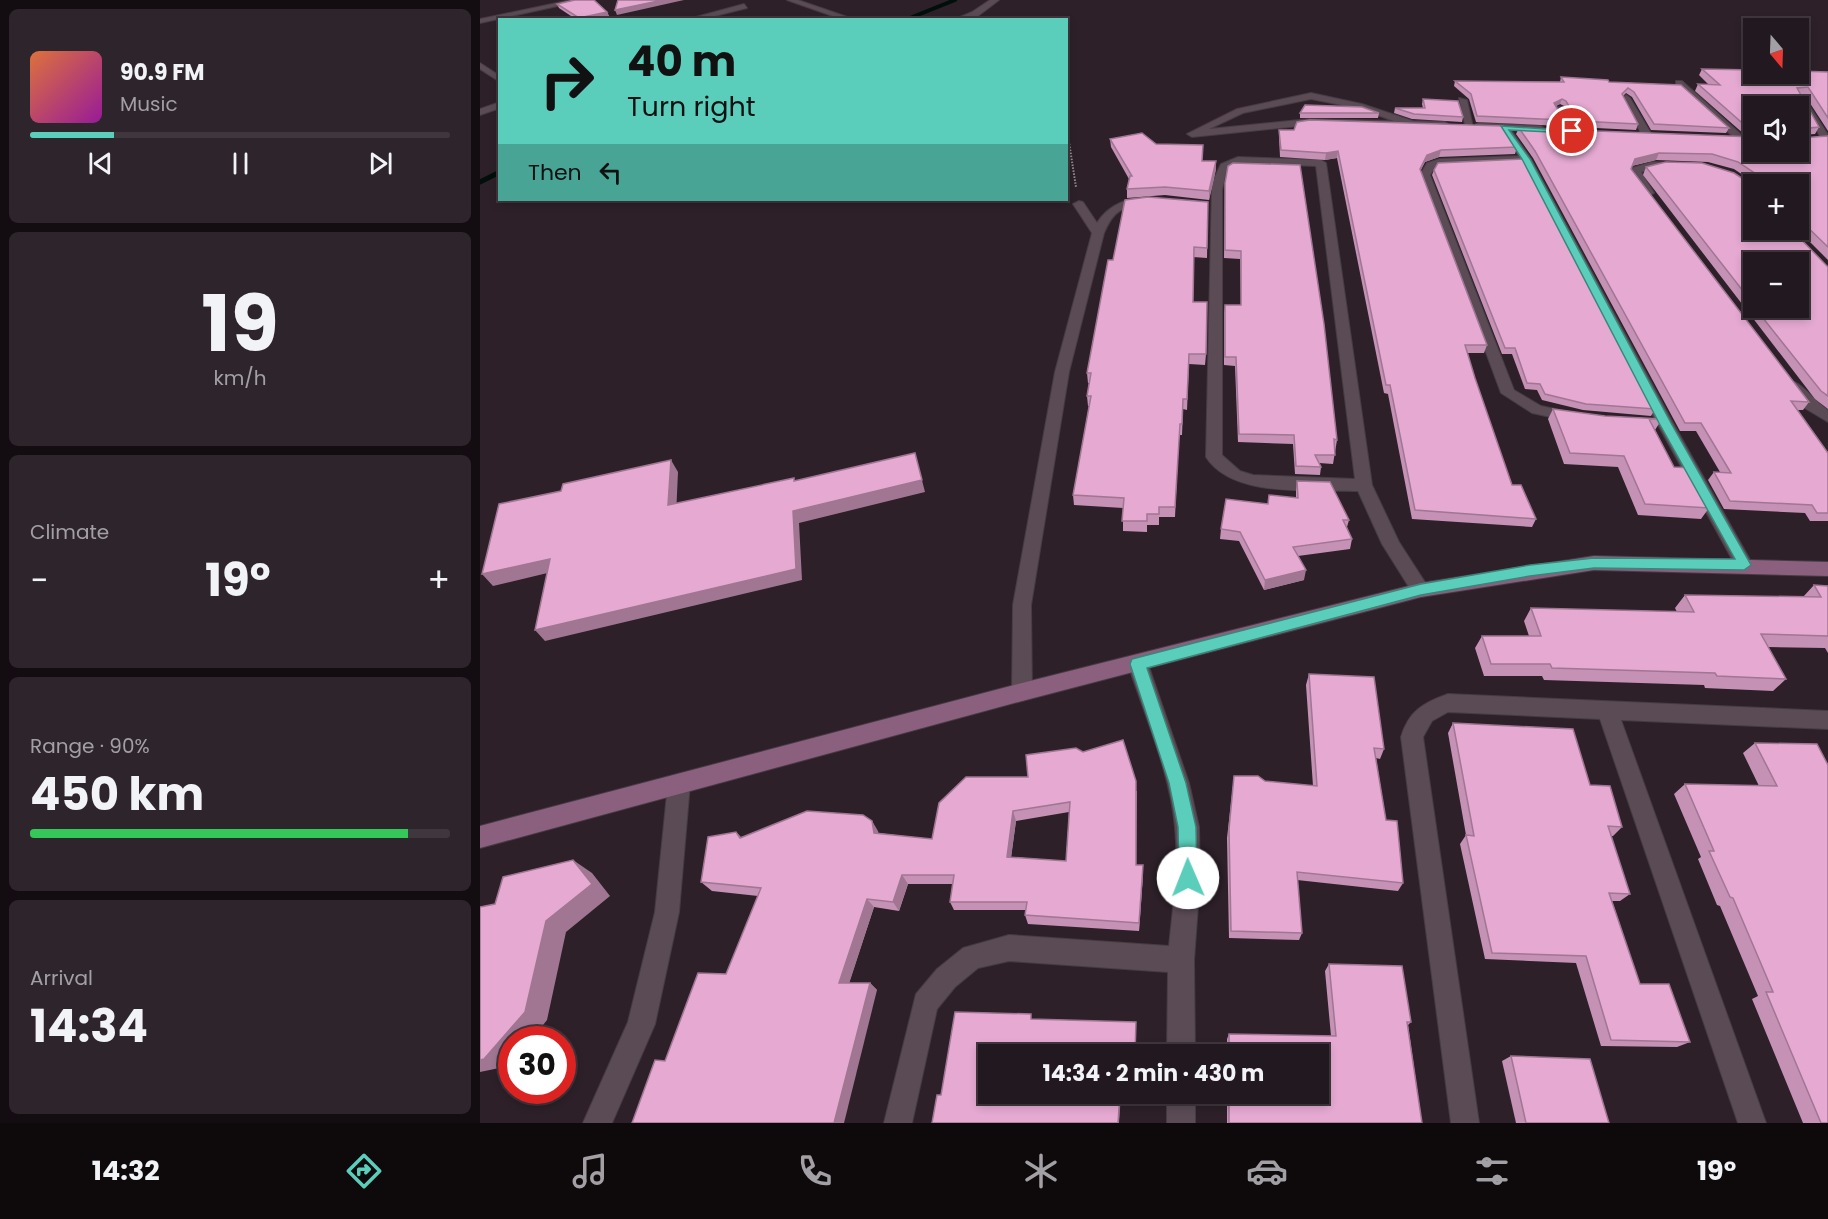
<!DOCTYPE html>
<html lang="en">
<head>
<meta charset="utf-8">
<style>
	:root { --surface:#22181f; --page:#2e252c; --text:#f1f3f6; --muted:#a2a0a4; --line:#3f373d; --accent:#5bcebb }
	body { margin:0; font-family:Poppins,sans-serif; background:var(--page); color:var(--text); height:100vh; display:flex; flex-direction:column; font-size:22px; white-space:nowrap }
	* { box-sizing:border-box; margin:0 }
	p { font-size:20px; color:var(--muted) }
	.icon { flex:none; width:33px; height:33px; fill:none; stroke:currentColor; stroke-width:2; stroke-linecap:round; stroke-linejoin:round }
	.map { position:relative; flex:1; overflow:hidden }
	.details { display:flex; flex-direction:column; gap:9px; padding:9px; background:#130d11; width:480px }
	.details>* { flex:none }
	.top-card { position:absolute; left:18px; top:18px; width:570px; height:183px; border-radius:0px; box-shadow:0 3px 9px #0003,0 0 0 2px var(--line); background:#5bcebb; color:#111; overflow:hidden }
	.needle { width:39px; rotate:161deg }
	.buttons { position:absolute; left:1263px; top:18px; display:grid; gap:12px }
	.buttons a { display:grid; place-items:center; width:66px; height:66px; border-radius:0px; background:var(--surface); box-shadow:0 3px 9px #0003,0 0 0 2px var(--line); font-size:30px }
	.speed { position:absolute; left:18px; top:1026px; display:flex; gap:12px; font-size:30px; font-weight:700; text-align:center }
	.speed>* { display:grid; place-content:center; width:78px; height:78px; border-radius:50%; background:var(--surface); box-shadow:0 3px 9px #0003,0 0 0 2px var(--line); line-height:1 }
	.speed .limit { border:9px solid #d22; background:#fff; color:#111 }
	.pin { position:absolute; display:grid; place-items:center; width:51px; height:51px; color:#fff; margin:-26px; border:3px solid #fff; border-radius:50%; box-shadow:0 2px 6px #0007 }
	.me { position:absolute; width:66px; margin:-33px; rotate:359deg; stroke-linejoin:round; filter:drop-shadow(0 0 4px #0008) }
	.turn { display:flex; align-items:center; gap:21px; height:126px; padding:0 30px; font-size:27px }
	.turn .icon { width:78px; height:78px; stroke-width:2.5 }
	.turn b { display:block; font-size:42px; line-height:51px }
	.then { display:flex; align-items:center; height:57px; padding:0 30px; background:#0003; gap:12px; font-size:22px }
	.big { font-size:45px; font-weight:700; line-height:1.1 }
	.details .tile { flex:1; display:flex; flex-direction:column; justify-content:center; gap:9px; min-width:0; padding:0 21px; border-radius:9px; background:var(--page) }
	.details .dial { align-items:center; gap:0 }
	.dial b { font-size:78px; line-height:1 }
	.song { display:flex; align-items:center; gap:18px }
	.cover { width:72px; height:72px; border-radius:9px; background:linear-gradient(135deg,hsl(20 70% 55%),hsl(300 70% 35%)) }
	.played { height:6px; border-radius:3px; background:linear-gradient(90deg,var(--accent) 20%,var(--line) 20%) }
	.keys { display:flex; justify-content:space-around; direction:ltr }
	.heat { display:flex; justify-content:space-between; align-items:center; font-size:33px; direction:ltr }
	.charge { height:9px; border-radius:4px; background:linear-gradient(90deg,#34c759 90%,var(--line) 0) }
	.trip { position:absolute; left:498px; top:1044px; width:351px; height:60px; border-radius:0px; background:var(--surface); box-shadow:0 3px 9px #0003,0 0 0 2px var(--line); font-weight:700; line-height:60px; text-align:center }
	.tabs { display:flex; height:96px; justify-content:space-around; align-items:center; background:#0e0a0c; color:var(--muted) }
	.tabs .icon { width:42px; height:42px }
	.tabs .active { color:var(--accent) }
	.tabs b { font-size:27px; color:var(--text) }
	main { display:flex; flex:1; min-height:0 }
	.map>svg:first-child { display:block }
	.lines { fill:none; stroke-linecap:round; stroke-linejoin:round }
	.stream-far1 { stroke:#000f0b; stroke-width:4 }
	.stream { stroke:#000f0b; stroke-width:5 }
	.street-casing { stroke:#463b43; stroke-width:2 }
	.secondary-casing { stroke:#463b43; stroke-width:2 }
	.path { stroke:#988d95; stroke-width:2; stroke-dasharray:1.5 1.5; stroke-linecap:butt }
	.street { fill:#5a4b55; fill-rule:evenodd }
	.secondary { fill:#8b5f7e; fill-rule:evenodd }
	.wall { fill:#c591b5; fill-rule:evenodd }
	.shaded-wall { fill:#a07693 }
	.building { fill:#e5a9d2; stroke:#a07693; stroke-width:1.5; fill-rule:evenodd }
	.route { fill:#5bcebb; stroke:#3b867a; stroke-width:1.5 }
</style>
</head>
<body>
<main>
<section class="details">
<div class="tile">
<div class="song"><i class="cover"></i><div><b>90.9 FM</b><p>Music</p></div></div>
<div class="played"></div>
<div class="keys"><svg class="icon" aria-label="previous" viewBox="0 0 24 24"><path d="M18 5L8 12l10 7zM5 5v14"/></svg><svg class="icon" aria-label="pause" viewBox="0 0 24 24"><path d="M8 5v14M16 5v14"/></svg><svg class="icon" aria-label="next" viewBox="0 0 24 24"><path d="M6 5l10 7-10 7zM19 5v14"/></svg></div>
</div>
<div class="tile dial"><b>19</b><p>km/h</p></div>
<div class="tile"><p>Climate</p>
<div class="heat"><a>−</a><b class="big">19°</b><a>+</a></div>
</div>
<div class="tile"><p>Range · 90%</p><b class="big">450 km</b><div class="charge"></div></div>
<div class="tile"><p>Arrival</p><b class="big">14:34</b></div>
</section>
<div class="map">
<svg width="1348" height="1123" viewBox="0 0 1348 1123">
	<rect width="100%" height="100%" fill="#2d2029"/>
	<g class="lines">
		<polyline class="stream-far1" points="425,20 475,0"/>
		<polyline class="stream" points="0,182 20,172"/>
		<g class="street-casing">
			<g id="street">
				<polygon points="91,0 105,0 0,23 0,19"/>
				<polygon points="307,0 318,0 376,20 364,20"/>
				<polygon points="510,0 519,0 498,16 473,20 492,12"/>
				<polygon points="264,4 267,8 219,20 205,20"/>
				<polygon points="0,63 20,76 20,82 0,69"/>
				<polygon points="1196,81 1202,81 1266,139 1266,143 1260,143 1196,85"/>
				<path d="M831,93L882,104L933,121L965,122L970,125L965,128L829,125L712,137L707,134L757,109ZM831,99L877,108L914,121L829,119L729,129L763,113Z"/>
				<polygon points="1146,95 1150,98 1172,135 1170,137 1162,135 1142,98"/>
				<polygon points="979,98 987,100 993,127 985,125"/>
				<polygon points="20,102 20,108 0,115 0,109"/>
				<polygon points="1323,105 1329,105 1348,135 1348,140 1342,140"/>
				<polygon points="1076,107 1082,107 1097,131 1095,133 1089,133"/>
				<polygon points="999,123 1061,126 1066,129 1061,132 1031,130 1051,159 1193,423 1273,565 1270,570 1258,570 1177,423 1043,162 961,165 955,167 950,175 1034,390 1061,406 1099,414 1102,417 1094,422 1052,413 1021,393 940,175 947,163 960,159 1039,156 1021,130 996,128 996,124"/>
				<path d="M758,157L841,160L846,163L892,485L919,542L950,590L948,595L941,597L934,595L902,544L878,491C833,489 753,499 726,457L732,183L741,164ZM759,163L836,166L875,479L773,475L760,471L742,455V190L746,172Z"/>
				<path d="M1172,162L1198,163L1203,166C1193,173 1174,168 1161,172L1174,193L1169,196L1165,195L1150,175L1152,168Z"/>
				<path d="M599,201L603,202L617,223C627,206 655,190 674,204C656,218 642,192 624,233L589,372L551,605L552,692L549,698L542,701L535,698L532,692L533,605L575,372L612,233L593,204Z"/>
				<path d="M1314,382C1321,383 1338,404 1348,410V422L1323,407L1307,386Z"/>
				<path d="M658,656L665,658L668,664L709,783L719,827L720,878L714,960L715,1054H687L688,972L529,961L498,968L475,987L457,1009L432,1123H404L436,994L457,969L483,948L529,935L689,946C693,907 699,867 695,827C690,772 665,717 648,664L651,658Z"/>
				<path d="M968,694L1348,711V729L1141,720L1286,1123H1258L1120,719L968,712L952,721L943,737L999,1123H971L921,737C929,711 943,703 968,694Z"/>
				<polygon points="199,774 207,777 210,784 199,912 175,1024 132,1123 103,1123 148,1022 175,912 188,784 191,777"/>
				<rect x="687" y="1094" width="28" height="29"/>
			</g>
		</g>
		<g class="secondary-casing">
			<polygon id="secondary" points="1114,556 1348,562 1348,576 1114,570 941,597 542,701 0,848 0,826 542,683 941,583"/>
		</g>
		<polyline class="path" points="586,123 596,187"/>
		<use href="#street" class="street"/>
		<use href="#secondary" class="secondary"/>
	</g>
	<g class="wall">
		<polygon points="77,4 127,12 129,16 114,20 97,20 79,8"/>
		<polygon points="1222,69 1348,72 1348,131 1324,94 1321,94 1339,127 1335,134 1320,135 1320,138 1348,136 1348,260 1318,230 1318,184 1275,184 1275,183 1254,169 1228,162 1176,160 1152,166 1151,169 1329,402 1323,410 1317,410 1348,453 1348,521 1330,521 1325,513 1244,509 1228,480 1234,472 1240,472 1216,431 1200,431 1053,158 1036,134 1039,128 1318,152 1274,106 1274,135 1265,135 1215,91 1218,84 1229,85 1219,75"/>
		<polygon points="1081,77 1129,82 1201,85 1249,128 1246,133 1171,130 1152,97 1146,93 1143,96 1158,124 1156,130 1096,127 1084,106 1080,104 1076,106 1084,120 1082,126 996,122 989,99 974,86 975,81 1080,82"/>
		<polygon points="943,99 983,117 982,122 932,119 914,113 915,108 943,108 942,104"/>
		<polygon points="820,113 899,113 898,118 820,118"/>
		<polygon points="799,130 1037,147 1035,154 959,157 945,162 940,171 1007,345 1004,353 987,353 995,378 1032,485 1056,519 1052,527 932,519 908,394 904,393 857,158 845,160 800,157 799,137"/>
		<polygon points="630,139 676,144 722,161 736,169 729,200 685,195 647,198 647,189 649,179 631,147"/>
		<path d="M1166,167L1274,230L1348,267V409L1335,399L1163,175ZM1274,262L1318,308H1274Z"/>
		<polygon points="954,170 1175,409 1171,416 1103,410 1062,400 1057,390 1045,389 1032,354 1022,354 952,175"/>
		<polygon points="745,183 857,440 853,464 839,463 841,467 840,475 815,474 813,444 758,442 755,366 744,365 744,313 745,305 761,305 760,259 744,258"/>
		<polygon points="728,202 727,258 713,257 713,302 726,354 725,365 709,364 707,410 703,409 702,435 699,435 695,517 679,517 679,525 667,525 667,532 643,531 643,508 594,505 593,495 609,406 608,406 607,396 609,383 608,383 607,373"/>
		<polygon points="1073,409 1125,416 1182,419 1175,430 1194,467 1229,497 1226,502 1229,508 1221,519 1158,515 1138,467 1084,464 1068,419"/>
		<polygon points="817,481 869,520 867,527 872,539 870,549 818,556 824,580 784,590 759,541 740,539 741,529 787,504 816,498 816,491"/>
		<polygon points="1334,585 1348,586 1348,653 1345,648 1288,647 1306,679 1293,691 1225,688 1224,685 1064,680 1062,676 1004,676 995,648 1002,636 1049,636 1044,621 1051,608 1197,612 1195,608 1205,595 1323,597"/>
		<polygon points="829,674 904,749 900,759 896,758 906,820 923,883 918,891 817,880 822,933 819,940 749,938 747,838 754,776 785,781 833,786 826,685"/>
		<polygon points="973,723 1110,785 1142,827 1133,836 1131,836 1150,894 1140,901 1132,901 1160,984 1210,1042 1197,1047 1121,1046 1096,963 1005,959 980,844 986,835 968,733"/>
		<polygon points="1275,743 1337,744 1348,1123 1323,1123 1272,999 1278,996 1240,906 1237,905 1218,859 1221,857 1194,794 1205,784 1279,786 1263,753"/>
		<path d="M657,791L656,865L663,874L659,931L548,924L545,915L546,910H474L470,902L473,884H428L419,911L394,907L369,983H390L397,990L185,1061L246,974L278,896L232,891L221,882L256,832L261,837L392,821L398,833L452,839L459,803ZM589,812L586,861L531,857L536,821Z"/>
		<polygon points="849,964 931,1022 928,1025 942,1123 747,1123 747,1094 838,1094 838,1054 747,1054 747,1039 749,1034 851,1036 845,971"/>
		<polygon points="1031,1056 1129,1123 1036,1123 1022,1061"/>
	</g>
	<g class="shaded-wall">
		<polygon points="183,0 204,0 137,15 135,10"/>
		<polygon points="127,12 129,16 114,20 99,20 99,18"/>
		<polygon points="1082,99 1080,104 1072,108 1074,103"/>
		<polygon points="961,150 959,157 945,162 938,176 940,169 947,155"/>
		<polygon points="858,151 857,158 845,160 846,153"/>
		<polygon points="1179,153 1176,160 1151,166 1155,159"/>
		<polygon points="736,161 736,169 729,200 729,191"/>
		<polygon points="435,453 445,492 319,523 322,580 65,641 55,630 313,511"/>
		<polygon points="191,460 198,472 196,516 188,505"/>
		<polygon points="70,559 80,570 13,586 2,574"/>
		<polygon points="826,570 824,580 784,590 785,580"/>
		<polygon points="533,811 536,821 530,866 527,857"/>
		<polygon points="392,821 398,831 401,842 394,833"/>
		<polygon points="93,860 112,873 130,896 86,932 67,1020 51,1040 32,1040 32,1063 29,1066 0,1072 0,1060 66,921"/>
		<polygon points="663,865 663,874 659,931 659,923"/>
		<polygon points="422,875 428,884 419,911 413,902"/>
		<polygon points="387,899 394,907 367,990 359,983"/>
		<polygon points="390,983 397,990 364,1123 354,1123"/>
		<polygon points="640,1094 641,1094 639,1123 638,1123"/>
	</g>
	<g class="building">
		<polygon points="95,0 114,0 127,12 99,18 77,4"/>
		<polygon points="138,0 183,0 135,10"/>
		<polygon points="1222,69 1274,70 1274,74 1318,74 1318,71 1348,72 1348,118 1328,87 1317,88 1339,127 1320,129 1320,138 1348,136 1348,247 1321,221 1318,221 1318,184 1279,184 1279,176 1258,162 1232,154 1179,153 1155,159 1151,169 1329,402 1311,401 1348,453 1348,513 1337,513 1332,505 1250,501 1234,472 1251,473 1221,423 1205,423 1055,151 1039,128 1274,137 1274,152 1318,152 1318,106 1274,106 1274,128 1268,128 1218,84 1240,85"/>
		<polygon points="1081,77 1128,80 1129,82 1201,85 1249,128 1174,124 1154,92 1148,88 1142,94 1158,124 1098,121 1086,101 1082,99 1074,103 1084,120 997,116 991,94 975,81 1084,82"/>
		<polygon points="943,99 978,101 983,117 934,114 915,108 945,108"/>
		<polygon points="825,105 882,107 899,113 820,113"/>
		<polygon points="830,120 1023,126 1037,147 961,150 947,155 940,169 1007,345 985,345 995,378 1032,485 1041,485 1056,519 935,510 910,385 906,385 858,151 846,153 801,150 799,130 814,130 817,122"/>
		<polygon points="662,133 676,144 723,145 722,161 736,161 729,191 685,187 647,189 650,176 652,176 630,139"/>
		<polygon points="1043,159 1175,409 1106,404 1065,394 1060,384 1047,383 1035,348 1025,348 954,170 958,163"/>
		<polygon points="1186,162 1222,163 1254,173 1274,186 1274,230 1312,230 1348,267 1348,396 1341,391 1275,308 1318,308 1318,262 1274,262 1274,305 1166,167"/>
		<polygon points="753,163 820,165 844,324 857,440 854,439 855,455 835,455 841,467 816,466 814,435 759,434 756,357 745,357 745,305 761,305 761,251 745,250 745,183 748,166"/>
		<polygon points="668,197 728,202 727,248 714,247 713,302 727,302 726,354 709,354 707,399 703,399 702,424 700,424 695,507 679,507 679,514 667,514 667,521 642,521 644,498 593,495 611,396 607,396 611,373 607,373 628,260 633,260 645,200"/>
		<polygon points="1073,409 1125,416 1182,419 1169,419 1194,467 1213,468 1229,497 1224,497 1229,508 1165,504 1144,456 1090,453"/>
		<polygon points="435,453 442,480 313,511 316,569 55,630 70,559 2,574 19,504 81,491 83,484 191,460 188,505 314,478 314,481"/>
		<polygon points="817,481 850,482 869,520 863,520 872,539 813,547 826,570 785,580 760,532 741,529 746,499 788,504 789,495 818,498"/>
		<polygon points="1334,585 1348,586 1348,636 1281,634 1306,679 1237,676 1235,673 1072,668 1070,664 1011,664 1002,636 1061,636 1051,608 1214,612 1205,595 1341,597"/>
		<polygon points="829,674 894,677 904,749 894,748 906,820 917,821 923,883 817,872 822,933 751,931 749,829 754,776 778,776 785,781 837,786"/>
		<polygon points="973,723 1093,729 1110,785 1130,786 1142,827 1128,826 1150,894 1129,893 1160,984 1189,984 1210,1042 1131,1040 1106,956 1012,953 986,835 994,836"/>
		<path d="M643,740L656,781V865H663L659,923L545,915L547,902H470L474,875H422L413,902L387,899L359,983H390L354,1123H152L175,1060L185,1061L218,973L246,974L281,888L221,882L228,837L256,832L260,838L327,811L383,815L392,821L394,833L452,839L459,803L486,777H548L546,755L596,748L603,752ZM590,802L586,861L527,857L533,811Z"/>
		<polygon points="1275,743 1337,744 1348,765 1348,1123 1341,1123 1286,992 1293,992 1253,898 1250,897 1229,851 1234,851 1205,784 1297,786"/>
		<polygon points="93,860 112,884 66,921 45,1012 4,1059 0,1060 0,907 15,904 23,877"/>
		<polygon points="849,964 922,966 931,1022 927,1022 942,1123 749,1123 749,1094 838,1094 838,1054 749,1054 749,1034 856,1036"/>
		<polygon points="475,1012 551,1014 551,1019 656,1022 655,1054 508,1054 508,1094 640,1094 638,1123 452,1123 457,1095 461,1095"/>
		<polygon points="1031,1056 1110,1059 1129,1123 1046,1123"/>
	</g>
	<polygon class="route" points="1021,126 1095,131 1092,133 1029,130 1050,159 1191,423 1271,565 1264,570 1114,568 1050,576 941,595 667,668 706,783 716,827 717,878 714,885 708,887 701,885 699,878 698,827 689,783 650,664 652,659 941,584 1050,565 1114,558 1255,559 1179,423 1042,159"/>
</svg>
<div class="buttons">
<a><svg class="needle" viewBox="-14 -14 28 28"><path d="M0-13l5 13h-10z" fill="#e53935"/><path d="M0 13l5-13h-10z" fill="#a2a0a4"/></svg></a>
<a><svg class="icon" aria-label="sound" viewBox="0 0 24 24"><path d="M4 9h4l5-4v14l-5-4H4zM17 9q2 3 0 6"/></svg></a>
<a>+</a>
<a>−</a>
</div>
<div class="speed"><div class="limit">30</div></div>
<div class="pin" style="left:1092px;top:131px;background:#d93025"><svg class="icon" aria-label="arrive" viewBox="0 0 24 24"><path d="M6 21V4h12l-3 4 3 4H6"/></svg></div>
<svg class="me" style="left:708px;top:878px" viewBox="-20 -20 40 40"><circle r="19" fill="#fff"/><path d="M0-13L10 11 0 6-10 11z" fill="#5bcebb"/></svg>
<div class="trip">14:34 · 2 min · 430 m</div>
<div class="top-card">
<div class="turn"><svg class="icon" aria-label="right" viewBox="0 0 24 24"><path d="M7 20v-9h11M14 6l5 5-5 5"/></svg><div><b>40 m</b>Turn right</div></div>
<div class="then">Then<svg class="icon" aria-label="left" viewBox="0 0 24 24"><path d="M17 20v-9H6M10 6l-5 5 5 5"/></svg></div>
</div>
</div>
</main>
<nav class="tabs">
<b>14:32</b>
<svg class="icon active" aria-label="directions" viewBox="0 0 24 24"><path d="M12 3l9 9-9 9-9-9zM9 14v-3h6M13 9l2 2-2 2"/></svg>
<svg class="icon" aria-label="music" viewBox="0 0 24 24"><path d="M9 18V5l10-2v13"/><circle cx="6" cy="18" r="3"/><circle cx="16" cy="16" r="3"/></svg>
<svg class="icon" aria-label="phone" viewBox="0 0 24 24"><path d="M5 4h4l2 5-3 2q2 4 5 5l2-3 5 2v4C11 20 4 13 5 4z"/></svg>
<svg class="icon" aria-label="climate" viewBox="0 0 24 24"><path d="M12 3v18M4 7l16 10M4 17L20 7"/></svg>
<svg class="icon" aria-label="car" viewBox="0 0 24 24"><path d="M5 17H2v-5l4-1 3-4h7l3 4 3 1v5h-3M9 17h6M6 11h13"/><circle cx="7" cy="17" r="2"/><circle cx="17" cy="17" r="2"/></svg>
<svg class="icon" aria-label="filters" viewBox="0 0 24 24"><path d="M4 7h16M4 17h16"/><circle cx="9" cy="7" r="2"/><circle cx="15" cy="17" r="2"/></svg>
<b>19°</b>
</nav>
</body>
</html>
